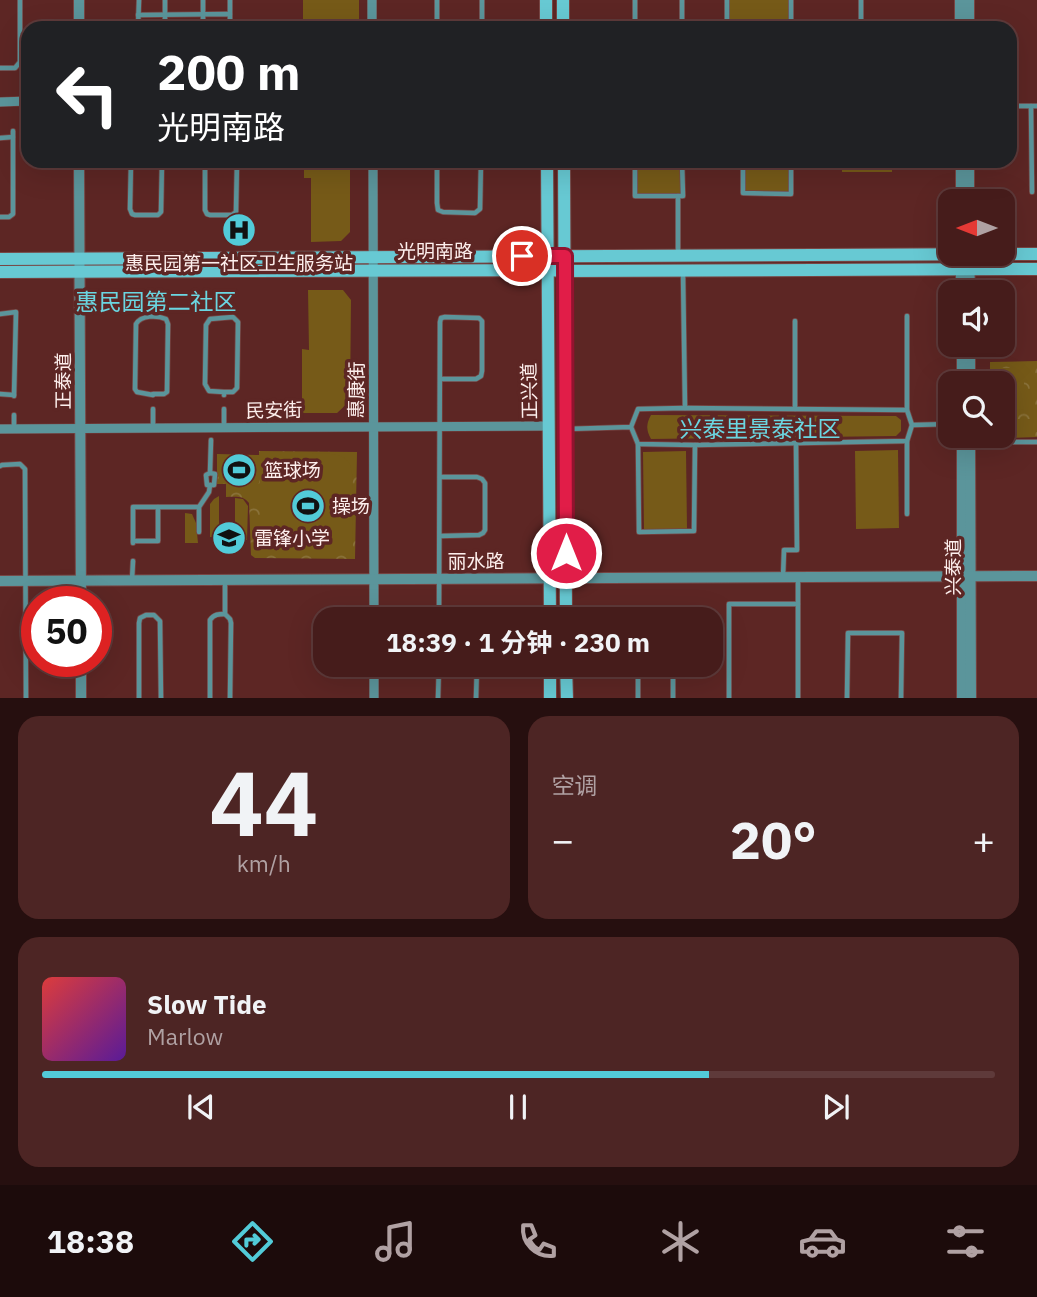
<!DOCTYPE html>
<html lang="zh">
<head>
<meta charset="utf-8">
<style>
	:root { --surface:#461c1b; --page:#4d2524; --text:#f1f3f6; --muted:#b0a1a3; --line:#5e3a3a; --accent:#52cbd8 }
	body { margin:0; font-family:"IBM Plex Sans","Noto Sans SC",sans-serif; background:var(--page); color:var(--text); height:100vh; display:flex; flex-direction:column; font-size:26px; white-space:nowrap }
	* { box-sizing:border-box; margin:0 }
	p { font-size:23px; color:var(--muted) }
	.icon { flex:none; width:38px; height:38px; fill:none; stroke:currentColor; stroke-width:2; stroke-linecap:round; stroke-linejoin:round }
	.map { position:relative; height:698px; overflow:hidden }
	.side { display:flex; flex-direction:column; gap:18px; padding:18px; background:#260f0f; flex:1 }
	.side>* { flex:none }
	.banner { position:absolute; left:21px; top:21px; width:996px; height:147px; border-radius:21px; box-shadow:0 7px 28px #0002,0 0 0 2px var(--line); background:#202124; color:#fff; overflow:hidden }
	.needle { width:46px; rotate:270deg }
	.controls { position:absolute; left:938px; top:189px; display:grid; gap:14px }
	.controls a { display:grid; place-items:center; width:77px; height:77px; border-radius:14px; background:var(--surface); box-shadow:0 7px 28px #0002,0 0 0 2px var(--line); font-size:35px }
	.speed { position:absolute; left:21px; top:586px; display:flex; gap:14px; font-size:35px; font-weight:700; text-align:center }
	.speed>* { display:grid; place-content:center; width:91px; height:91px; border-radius:50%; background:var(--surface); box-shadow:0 7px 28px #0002,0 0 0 2px var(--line); line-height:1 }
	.speed .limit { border:10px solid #d22; background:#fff; color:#111 }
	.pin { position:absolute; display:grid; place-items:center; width:60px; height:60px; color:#fff; margin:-30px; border:4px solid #fff; border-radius:50%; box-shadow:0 2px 7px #0007 }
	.me { position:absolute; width:77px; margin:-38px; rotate:0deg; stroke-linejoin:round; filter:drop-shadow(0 0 5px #0008) }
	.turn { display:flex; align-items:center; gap:24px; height:147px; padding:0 21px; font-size:32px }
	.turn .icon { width:91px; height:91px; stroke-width:2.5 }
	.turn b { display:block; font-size:49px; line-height:60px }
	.big { font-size:52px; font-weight:700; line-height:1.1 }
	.side .widget { flex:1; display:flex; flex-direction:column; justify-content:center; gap:10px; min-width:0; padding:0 24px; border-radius:21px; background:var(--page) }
	.side .dial { align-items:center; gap:0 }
	.dial b { font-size:91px; line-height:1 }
	.song { display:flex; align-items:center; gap:21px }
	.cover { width:84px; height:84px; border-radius:10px; background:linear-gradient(135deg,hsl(0 70% 55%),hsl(270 70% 35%)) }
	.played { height:7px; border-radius:4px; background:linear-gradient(90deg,var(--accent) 70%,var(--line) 70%) }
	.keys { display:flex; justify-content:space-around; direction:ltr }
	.heat { display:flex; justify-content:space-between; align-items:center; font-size:38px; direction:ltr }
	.side .tiles { flex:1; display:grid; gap:18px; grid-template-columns:1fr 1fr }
	.widget:last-child { grid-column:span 2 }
	.trip { position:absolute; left:313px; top:607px; width:410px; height:70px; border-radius:21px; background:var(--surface); box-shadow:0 7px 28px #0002,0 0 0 2px var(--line); font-weight:700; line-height:70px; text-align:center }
	.tabs { display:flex; height:112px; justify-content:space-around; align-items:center; background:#1c0b0b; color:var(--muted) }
	.tabs .icon { width:49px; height:49px }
	.tabs .on { color:var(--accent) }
	.tabs b { font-size:32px; color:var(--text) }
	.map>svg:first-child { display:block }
	.park { fill:url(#park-crowns) }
	.garden { fill:#765a18 }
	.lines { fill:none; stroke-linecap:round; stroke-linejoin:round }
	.service-casing { stroke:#774644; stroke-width:6 }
	.minor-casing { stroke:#774644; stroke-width:10 }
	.tertiary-casing { stroke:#774644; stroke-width:12 }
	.secondary-casing { stroke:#774644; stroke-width:14 }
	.service { stroke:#5b959b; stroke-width:4.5 }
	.minor { stroke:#5b959b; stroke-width:9 }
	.tertiary { stroke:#5b959b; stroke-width:10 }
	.secondary { stroke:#67c9d3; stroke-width:12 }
	.route-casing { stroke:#92132f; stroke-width:18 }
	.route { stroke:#e11d48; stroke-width:12 }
	.labels { text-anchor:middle; stroke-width:7; stroke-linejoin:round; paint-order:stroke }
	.street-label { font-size:19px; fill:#fdefed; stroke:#5d2624 }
	.poi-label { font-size:19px; fill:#fdefed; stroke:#5d2624; text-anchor:start }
	.quarter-label { font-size:23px; fill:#6bd6e1; stroke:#5d2624 }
</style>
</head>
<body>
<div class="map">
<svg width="1037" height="699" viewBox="0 0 1037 699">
	<defs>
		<pattern id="park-crowns" width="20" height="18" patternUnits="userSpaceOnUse" patternTransform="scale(1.75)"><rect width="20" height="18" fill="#765a18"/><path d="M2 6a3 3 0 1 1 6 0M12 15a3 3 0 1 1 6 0" fill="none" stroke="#8a723a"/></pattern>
	</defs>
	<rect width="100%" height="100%" fill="#5d2624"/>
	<g class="park">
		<rect x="842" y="161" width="50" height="11"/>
		<polygon points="1037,361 1037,437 1009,438 1009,416 1003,416 1003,383 990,383 990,362"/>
		<path d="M259,451L357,452L355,559L255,558L251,555L249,503C243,495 235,497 226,497V484H217V454L259,455Z"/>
	</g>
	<g class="garden">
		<rect x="303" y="0" width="56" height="28"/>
		<rect x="729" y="0" width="60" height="28"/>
		<polygon points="304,161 350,161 350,232 341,241 311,242 311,178 304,178"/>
		<rect x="637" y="161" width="44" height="33"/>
		<rect x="745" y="161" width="43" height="30"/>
		<polygon points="308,290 343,290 351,300 350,401 337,413 302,413 302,349 309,350"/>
		<polygon points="1000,368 1024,368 1024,409 1003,410 1003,383 1001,383"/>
		<path d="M651,415L896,416L901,420V431L896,436L651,439C646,430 646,424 651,415Z"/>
		<rect x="1013" y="419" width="24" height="13"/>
		<polygon points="898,450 899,528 856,529 855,451"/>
		<polygon points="686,451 687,529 644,530 643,452"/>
		<path d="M282,454C292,454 302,454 311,454C328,454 351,451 352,474L353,554H253V547L270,546L263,537V474L266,464L271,458Z"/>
		<polygon points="219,457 259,458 259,483 219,483"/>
		<polygon points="219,496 219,537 210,537 210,504 214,499"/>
		<polygon points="235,498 243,499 248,506 247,540 235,540"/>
		<polygon points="185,513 192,514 196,523 198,543 185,543"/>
	</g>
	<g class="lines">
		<g class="service-casing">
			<g id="service">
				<polyline points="635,0 635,28"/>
				<polyline points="682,0 682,28"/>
				<polyline points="791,0 791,28"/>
				<polyline points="230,14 230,0"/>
				<polyline points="138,15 230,14 230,28"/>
				<polyline points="138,28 139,0"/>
				<polyline points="165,28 165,0"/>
				<polyline points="203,28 203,0"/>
				<polyline points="437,28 437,0"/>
				<polyline points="482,28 482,0"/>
				<polyline points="727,28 727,0"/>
				<polyline points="861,28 861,0"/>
				<polyline points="0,68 15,68 20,62 20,0"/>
				<polyline points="1010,106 1037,106"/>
				<polyline points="1031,106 1032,192"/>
				<polyline points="0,138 13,137"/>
				<polyline points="131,161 130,209 132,214 135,215 158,215 161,212 162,161"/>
				<polyline points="205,161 205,210 207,214 210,215 232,215 236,212 237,161"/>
				<polyline points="437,161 437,203 438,210 443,212 475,213 480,209 481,161"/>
				<polyline points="635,161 635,196 678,196 678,255"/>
				<polyline points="743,161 743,193 791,194 791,161"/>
				<polyline points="678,196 683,196 682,161"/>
				<polyline points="0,217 9,217 13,214 13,131"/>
				<polyline points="683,272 685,408"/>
				<polyline points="0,314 16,312 14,396"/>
				<polyline points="907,316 907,410"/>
				<polyline points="795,321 795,409"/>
				<polyline points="224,392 233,392 237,388 238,322 233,317 210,319 206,325 205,384 209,391 224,392 224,395"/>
				<polyline points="0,394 14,395"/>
				<path d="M153,394H164L167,392L168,324L166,319C157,315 141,315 136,324L135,389L137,392L153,395"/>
				<polyline points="153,409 153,428"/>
				<polyline points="224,409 224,428"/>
				<polyline points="912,425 950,424"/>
				<polyline points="14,428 14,415"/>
				<polyline points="566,429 631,427 638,444 695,445 907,441 912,425 907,410 685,408 638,409 631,427"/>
				<polyline points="907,441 907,514"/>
				<polyline points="971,442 1037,442"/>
				<polyline points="638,444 639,532 694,531 695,445"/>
				<polyline points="0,466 2,465 20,464 25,469 26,699"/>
				<polyline points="210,473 215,474 214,485 207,485 206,475 210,473 211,440"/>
				<polyline points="199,532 199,507 209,492 210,485"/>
				<polyline points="440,536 479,535 483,533 485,530 485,483 482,479 477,477 440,477"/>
				<polyline points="133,541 158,541 158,507"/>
				<polyline points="133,543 133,507 199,507"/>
				<polyline points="783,577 784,550 797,550 796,443"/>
				<polyline points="132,580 133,561"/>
				<polyline points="225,582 225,614 230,619 231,623 230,699"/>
				<polyline points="439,620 440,322 441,318 445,317 479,318 482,321 482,371 481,376 476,379 440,379"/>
				<polyline points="673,665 673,699"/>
				<polyline points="139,699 139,623 140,618 146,615 154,615 160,621 161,699"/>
				<path d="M210,699V620C214,614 219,614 225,614"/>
				<polyline points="438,699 439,665"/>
				<polyline points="476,699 477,665"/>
				<polyline points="638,699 638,665"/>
				<polyline points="729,699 729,604 798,604"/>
				<polyline points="798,699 798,578"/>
				<polyline points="847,699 848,633 902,633 901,699"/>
			</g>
		</g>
		<g class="minor-casing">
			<g id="minor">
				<polyline points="372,0 372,28"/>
				<polyline points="0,102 28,101"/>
				<polyline points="373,161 374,620"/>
				<polyline points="0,429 549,426"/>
				<polyline points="374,665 374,699"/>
			</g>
		</g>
		<g class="tertiary-casing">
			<g id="tertiary">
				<polyline points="79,0 79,28"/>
				<polyline points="960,0 960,28"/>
				<polyline points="969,0 969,28"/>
				<polyline points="79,161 81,602"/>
				<polyline points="961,161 961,201"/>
				<polyline points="969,161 969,201"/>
				<polyline points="961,254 961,292"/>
				<polyline points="969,254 970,292"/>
				<polyline points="962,345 962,383"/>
				<polyline points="970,345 970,383"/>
				<polyline points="962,436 962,699"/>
				<polyline points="970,436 971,699"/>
				<polyline points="0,581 1037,576"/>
				<polyline points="81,662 81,699"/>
			</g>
		</g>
		<g class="secondary-casing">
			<g id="secondary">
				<polyline points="563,0 563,28"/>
				<polyline points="546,28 546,0"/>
				<polyline points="547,161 550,620"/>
				<polyline points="564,161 566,620"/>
				<polyline points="0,259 1037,254"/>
				<polyline points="0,272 547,270 565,271 1037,269"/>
				<polyline points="550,665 550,699"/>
				<polyline points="566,665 567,699"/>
			</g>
		</g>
		<use href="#service" class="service"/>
		<use href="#minor" class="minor"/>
		<use href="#tertiary" class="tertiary"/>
		<use href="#secondary" class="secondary"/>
	</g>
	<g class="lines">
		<g class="route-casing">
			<polyline id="route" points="522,256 565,256 566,553"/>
		</g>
		<use href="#route" class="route"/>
	</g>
	<defs>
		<g id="hospital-disc" transform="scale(1.75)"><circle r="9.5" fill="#52cbd8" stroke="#5d2624"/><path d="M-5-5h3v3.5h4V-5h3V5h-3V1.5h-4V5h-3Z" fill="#111"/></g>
		<g id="stadium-disc" transform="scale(1.75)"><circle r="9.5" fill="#52cbd8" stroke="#5d2624"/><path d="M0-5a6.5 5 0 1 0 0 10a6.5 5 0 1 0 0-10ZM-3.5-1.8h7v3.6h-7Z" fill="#111"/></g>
		<g id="school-disc" transform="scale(1.75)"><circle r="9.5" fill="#52cbd8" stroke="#5d2624"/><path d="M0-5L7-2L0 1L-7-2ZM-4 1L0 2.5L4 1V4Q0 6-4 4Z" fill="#111"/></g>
	</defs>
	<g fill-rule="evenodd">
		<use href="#hospital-disc" x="239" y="230"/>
		<use href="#stadium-disc" x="239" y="470"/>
		<use href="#stadium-disc" x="308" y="506"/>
		<use href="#school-disc" x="229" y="538"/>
	</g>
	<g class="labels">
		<g class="street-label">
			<text x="435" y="258">光明南路</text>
			<text transform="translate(63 381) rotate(-90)" y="7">正泰道</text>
			<text transform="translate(356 390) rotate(-90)" y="7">惠康街</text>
			<text transform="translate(529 391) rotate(-91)" y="7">正兴道</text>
			<text transform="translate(274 410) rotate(-1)" y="7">民安街</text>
			<text x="476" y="568">丽水路</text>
			<text transform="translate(953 567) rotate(-90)" y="7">兴泰道</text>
		</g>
		<g class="poi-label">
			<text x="239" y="270" text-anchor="middle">惠民园第一社区卫生服务站</text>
			<text x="264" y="477">篮球场</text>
			<text x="332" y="513">操场</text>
			<text x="254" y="545">雷锋小学</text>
		</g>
		<g class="quarter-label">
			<text x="156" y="310">惠民园第二社区</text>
			<text x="760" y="437">兴泰里景泰社区</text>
		</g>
	</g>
</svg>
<div class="controls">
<a><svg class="needle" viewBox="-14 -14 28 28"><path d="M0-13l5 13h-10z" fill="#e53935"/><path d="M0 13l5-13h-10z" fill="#b0a1a3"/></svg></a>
<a><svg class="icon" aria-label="sound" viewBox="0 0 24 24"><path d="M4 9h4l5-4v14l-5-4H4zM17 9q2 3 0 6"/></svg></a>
<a><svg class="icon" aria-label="search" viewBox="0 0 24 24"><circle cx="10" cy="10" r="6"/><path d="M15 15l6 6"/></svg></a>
</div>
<div class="speed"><div class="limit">50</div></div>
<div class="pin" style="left:522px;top:256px;background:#d93025"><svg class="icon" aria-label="arrive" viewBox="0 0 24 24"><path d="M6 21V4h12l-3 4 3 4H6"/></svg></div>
<svg class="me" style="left:566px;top:553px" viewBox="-20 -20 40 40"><circle r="17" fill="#e11d48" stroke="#fff" stroke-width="3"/><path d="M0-11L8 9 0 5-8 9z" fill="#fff"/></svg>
<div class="trip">18:39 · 1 分钟 · 230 m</div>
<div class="banner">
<div class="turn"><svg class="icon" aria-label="left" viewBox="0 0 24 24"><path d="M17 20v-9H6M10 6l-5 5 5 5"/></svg><div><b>200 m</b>光明南路</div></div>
</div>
</div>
<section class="side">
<div class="tiles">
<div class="widget dial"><b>44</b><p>km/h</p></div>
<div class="widget"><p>空调</p>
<div class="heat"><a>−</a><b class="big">20°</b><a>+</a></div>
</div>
<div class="widget">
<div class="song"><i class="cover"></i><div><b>Slow Tide</b><p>Marlow</p></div></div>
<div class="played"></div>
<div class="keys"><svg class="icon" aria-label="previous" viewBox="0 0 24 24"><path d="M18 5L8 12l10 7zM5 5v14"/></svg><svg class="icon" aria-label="pause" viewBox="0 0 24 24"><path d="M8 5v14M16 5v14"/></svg><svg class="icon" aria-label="next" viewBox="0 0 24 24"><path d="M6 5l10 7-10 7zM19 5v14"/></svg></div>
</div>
</div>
</section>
<nav class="tabs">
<b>18:38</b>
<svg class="icon on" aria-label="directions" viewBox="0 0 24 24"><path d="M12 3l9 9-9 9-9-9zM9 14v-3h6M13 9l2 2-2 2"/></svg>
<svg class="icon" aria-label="music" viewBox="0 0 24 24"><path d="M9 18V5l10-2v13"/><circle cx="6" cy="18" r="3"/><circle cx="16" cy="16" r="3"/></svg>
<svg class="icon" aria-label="phone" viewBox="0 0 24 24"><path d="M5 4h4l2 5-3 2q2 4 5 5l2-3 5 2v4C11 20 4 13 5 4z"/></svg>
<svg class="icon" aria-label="climate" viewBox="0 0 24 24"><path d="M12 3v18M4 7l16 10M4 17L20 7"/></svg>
<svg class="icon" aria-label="car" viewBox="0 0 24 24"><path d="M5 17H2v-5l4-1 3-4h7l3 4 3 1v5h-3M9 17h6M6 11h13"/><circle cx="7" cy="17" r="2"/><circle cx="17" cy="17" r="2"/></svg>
<svg class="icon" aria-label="filters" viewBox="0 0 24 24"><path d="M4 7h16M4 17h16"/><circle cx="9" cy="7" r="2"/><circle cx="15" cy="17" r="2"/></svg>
</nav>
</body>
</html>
